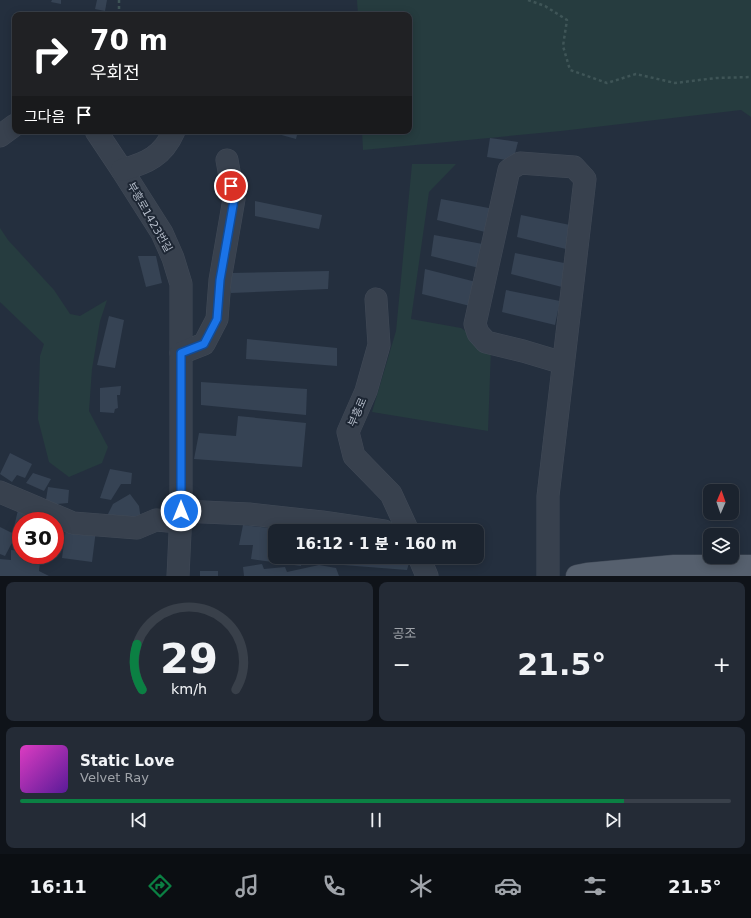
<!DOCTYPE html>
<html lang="ko">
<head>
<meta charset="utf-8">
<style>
	:root { --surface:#1b232e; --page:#242b36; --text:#f1f3f6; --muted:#a0a4aa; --line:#39404a; --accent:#0b8043 }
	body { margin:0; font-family:"DejaVu Sans","Noto Sans KR",sans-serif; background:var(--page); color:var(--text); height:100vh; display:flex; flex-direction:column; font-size:15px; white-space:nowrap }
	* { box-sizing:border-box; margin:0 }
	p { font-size:13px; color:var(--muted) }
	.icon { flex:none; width:22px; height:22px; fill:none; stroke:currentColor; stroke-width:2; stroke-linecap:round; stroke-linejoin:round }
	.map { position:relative; height:576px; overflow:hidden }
	.side { display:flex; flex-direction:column; gap:6px; padding:6px; background:#0f1319; flex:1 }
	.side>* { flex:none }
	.banner { position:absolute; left:12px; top:12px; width:400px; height:122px; border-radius:8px; box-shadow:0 2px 10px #0003,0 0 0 1px var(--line); background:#202124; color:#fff; overflow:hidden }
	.needle { width:26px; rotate:2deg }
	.buttons { position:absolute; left:703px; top:484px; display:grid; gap:8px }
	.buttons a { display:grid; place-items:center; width:36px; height:36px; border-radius:8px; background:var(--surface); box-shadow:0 2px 10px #0003,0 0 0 1px var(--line); font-size:20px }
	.speed { position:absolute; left:12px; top:512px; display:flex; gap:8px; font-size:20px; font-weight:700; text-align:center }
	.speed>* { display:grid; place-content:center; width:52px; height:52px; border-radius:50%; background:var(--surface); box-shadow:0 2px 10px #0003,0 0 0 1px var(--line); line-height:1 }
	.speed .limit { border:6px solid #d22; background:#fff; color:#111 }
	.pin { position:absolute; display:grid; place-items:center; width:34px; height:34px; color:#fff; margin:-17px; border:2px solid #fff; border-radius:50%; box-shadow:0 1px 4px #0007 }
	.me { position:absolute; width:44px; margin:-22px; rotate:0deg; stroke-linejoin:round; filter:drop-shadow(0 0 3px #0008) }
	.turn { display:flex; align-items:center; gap:14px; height:84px; padding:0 12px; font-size:18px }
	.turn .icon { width:52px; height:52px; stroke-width:2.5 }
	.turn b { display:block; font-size:28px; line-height:34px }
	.then { display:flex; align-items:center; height:38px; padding:0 12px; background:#0003; gap:8px; font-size:15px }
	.big { font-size:30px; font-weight:800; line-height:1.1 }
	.side .widget { flex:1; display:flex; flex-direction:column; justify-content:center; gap:6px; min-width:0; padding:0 14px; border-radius:8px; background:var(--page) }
	.side .dial { align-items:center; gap:0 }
	.dial svg { height:104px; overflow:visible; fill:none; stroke:var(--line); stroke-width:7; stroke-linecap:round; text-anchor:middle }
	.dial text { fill:var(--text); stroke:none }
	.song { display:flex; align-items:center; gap:12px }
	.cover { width:48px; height:48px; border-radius:6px; background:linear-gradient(135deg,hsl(310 70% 55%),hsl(270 70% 35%)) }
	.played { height:4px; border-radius:2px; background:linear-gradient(90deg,var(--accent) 85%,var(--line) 85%) }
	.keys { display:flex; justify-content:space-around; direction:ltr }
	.heat { display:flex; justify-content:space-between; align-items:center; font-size:22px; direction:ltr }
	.side .tiles { flex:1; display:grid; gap:6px; grid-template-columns:1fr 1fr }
	.widget:last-child { grid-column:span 2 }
	.trip { position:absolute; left:268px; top:524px; width:216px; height:40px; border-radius:8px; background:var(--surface); box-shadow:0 2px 10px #0003,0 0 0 1px var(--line); font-weight:800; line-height:40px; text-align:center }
	.tab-bar { display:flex; height:64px; justify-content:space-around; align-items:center; background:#0b0e12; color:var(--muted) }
	.tab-bar .icon { width:28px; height:28px }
	.tab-bar .active { color:var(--accent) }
	.tab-bar b { font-size:18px; color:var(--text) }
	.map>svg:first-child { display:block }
	.green { fill:#263c3f }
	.building { fill:#364354 }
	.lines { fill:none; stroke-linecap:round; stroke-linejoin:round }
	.minor-casing { stroke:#414a57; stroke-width:23 }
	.major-casing { stroke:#414a57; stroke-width:23 }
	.path { stroke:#3f5557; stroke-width:2.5; stroke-dasharray:3 3; stroke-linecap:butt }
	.minor { stroke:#38414e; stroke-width:22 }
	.major { stroke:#56606e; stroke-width:22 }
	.route-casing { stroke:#114b97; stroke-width:10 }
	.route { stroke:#1a73e8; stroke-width:7 }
	.labels { text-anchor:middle; stroke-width:4; stroke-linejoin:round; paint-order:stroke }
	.street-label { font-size:11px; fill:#b4bcc9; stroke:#1d2633 }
</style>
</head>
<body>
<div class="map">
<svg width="751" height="576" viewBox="0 0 751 576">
	<rect width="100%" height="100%" fill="#242f3e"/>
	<g class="green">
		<polygon points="357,0 751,0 751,117 741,110 561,131 363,150 362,131 409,131 409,15 358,15"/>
		<polygon points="412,164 456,164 429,192 411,319 461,328 491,348 488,431 372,412 396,331"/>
		<polygon points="0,228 8,240 54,290 70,314 80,316 107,300 100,321 92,369 89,411 108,447 102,463 69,477 49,462 38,419 40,356 44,344 0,302"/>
	</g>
	<g class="building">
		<polygon points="52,0 61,0 61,4 51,2"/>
		<polygon points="97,0 107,0 105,11 95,9"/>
		<polygon points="267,131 298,131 296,139"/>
		<polygon points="490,138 518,142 513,161 487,157"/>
		<polygon points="441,199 494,209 489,233 437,220"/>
		<polygon points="255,201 322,215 319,229 255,216"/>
		<polygon points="521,215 575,226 570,250 517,237"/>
		<polygon points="434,235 488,245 483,269 431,256"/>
		<polygon points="515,253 564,263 562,287 511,274"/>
		<polygon points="138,256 156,256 162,283 146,287"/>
		<polygon points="425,269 480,283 474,307 422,294"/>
		<polygon points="329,271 328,289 231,293 231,273"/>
		<polygon points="506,290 560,301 555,325 502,312"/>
		<polygon points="109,316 124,320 115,368 97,365"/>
		<polygon points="247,339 337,348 337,366 246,359"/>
		<polygon points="201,382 307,389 306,415 201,405"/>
		<polygon points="121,386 120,395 117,395 118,408 115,409 114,413 100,412 100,388"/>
		<polygon points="238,416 306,423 302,467 194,459 199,433 236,436"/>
		<polygon points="10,453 32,464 25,478 17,475 12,482 0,474"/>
		<polygon points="110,469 132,473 131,484 121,484 111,500 100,498"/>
		<polygon points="33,473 51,479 44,491 26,483"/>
		<polygon points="48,487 69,490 68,503 57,504 54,510 45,506"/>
		<polygon points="130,494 139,506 141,520 107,516 113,504"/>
		<polygon points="18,510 42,521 21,521 21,529 14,527"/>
		<polygon points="243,525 288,530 288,531 275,531 275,557 302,557 301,566 251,559 253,545 239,545"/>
		<polygon points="0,527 16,535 5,556 0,554"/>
		<polygon points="66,527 96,530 92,562 62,558"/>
		<polygon points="11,550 21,551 21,555 34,555 33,561 40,562 39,571 49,576 0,576 0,559 11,560"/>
		<polygon points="330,557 395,557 409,563 407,570 330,564"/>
		<polygon points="262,564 264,569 285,567 287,572 319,565 336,568 339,576 244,576 243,567"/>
		<rect x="200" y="571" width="18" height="5"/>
	</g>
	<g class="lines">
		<g class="minor-casing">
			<g id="minor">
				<polyline points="96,131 122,170 162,233 173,258 181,284 181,511 178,576"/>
				<polyline points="0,136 15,125"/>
				<path d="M122,170C147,163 163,156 174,131"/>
				<polyline points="376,299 379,345 366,391 348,432 354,456 391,494 408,531"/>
				<polyline points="181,353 204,344 217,319 220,280 234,199 227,160"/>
				<polyline points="0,492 73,523 137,528 156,520 168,521 181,511 249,514 322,522 384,531"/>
				<polyline points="419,557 427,576"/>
				<polyline points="548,576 548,496 585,179 574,167 520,163 509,170 475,324 478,333 486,342 523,351 563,363"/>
			</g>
		</g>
		<g class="major-casing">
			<polyline id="major" points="577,576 587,574 674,566 751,566"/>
		</g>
		<g class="path">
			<polyline points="528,0 545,6 567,20 563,46 570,70 607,83 636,74 675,83 716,78 751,77"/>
			<polyline points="119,15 119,0"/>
		</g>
		<use href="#minor" class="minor"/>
		<use href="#major" class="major"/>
	</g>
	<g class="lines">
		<g class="route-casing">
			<polyline id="route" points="181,511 181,353 204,344 217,319 220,280 234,200 231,186"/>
		</g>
		<use href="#route" class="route"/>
	</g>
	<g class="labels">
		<g class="street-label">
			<text transform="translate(150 217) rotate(60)" y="4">부흥로1423번길</text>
			<text transform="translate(357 412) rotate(-67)" y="4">부흥로</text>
		</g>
	</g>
</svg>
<div class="buttons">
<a><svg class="needle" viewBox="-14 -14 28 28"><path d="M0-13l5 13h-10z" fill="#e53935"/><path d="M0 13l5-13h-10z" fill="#a0a4aa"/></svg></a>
<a><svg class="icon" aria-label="layers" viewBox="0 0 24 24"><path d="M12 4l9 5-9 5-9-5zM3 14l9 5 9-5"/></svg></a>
</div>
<div class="speed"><div class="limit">30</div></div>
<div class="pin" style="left:231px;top:186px;background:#d93025"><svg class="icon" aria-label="arrive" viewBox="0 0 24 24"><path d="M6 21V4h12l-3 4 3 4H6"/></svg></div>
<svg class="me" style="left:181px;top:511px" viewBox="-20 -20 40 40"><circle r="17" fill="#1a73e8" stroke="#fff" stroke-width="3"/><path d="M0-11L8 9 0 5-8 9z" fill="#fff"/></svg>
<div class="trip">16:12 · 1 분 · 160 m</div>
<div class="banner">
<div class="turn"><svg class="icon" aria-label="right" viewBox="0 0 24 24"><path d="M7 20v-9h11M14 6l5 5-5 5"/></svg><div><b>70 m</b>우회전</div></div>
<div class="then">그다음<svg class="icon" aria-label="arrive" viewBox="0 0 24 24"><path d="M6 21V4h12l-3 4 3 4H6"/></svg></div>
</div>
</div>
<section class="side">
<div class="tiles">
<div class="widget dial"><svg viewBox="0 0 100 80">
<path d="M14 69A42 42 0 1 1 86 69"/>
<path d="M14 69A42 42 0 0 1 10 34" stroke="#0b8043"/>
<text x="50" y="56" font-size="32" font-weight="700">29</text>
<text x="50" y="72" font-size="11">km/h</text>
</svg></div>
<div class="widget"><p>공조</p>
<div class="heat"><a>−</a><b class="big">21.5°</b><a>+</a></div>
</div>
<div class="widget">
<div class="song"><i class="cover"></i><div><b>Static Love</b><p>Velvet Ray</p></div></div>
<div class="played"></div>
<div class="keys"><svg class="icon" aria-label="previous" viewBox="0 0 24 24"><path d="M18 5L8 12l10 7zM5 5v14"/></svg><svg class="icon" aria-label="pause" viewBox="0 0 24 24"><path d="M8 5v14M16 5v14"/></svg><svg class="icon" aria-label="next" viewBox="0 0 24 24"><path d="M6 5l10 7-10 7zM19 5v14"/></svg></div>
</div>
</div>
</section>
<nav class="tab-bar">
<b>16:11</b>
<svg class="icon active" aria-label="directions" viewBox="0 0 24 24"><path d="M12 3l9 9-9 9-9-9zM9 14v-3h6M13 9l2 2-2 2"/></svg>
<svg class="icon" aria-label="music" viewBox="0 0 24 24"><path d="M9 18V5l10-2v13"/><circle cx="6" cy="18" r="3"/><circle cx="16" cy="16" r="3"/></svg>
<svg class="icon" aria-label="phone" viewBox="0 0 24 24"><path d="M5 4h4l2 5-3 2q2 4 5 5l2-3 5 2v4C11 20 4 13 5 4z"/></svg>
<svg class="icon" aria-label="climate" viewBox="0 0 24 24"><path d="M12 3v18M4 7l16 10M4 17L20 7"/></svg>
<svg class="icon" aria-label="car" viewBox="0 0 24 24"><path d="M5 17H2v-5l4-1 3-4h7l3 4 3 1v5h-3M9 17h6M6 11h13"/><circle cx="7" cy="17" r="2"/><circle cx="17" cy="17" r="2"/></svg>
<svg class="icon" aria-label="filters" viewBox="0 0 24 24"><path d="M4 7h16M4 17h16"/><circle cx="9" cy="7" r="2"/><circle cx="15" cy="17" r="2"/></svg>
<b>21.5°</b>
</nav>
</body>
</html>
